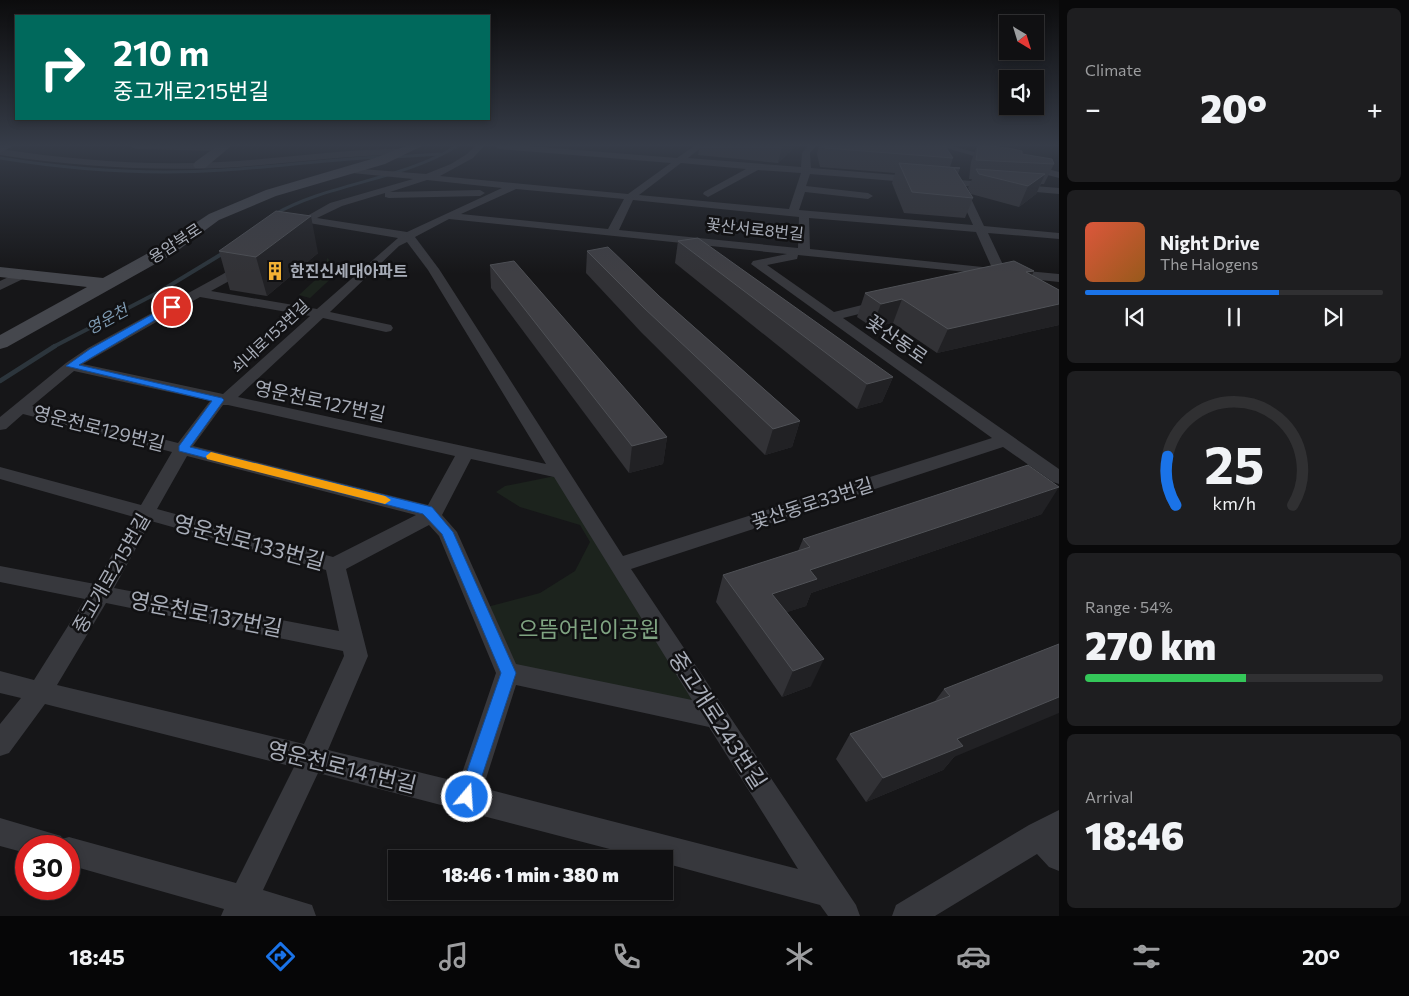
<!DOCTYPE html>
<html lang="en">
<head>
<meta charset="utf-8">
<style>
	:root { --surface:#101012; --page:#1e1e20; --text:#f1f3f6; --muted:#9c9d9f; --line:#303032; --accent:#1a73e8 }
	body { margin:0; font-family:Commissioner,"Noto Sans KR",sans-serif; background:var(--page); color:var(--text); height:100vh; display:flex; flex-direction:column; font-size:19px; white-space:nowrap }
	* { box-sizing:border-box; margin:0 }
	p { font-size:16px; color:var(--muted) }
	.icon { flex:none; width:28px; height:28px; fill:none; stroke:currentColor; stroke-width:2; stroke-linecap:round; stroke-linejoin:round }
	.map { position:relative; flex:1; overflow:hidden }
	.side { display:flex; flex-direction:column; gap:8px; padding:8px; background:#09090a; width:350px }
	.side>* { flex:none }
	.hud { position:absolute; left:15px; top:15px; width:475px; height:105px; border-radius:0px; box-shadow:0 2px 8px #0003,0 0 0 1px var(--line); background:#00695c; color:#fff; overflow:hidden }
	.needle { width:32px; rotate:142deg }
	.fabs { position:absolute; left:999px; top:15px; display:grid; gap:10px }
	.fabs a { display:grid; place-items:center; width:45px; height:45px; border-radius:0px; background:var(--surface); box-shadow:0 2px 8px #0003,0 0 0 1px var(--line); font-size:25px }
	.speed { position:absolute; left:15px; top:835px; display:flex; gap:10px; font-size:25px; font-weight:700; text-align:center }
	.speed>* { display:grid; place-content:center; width:65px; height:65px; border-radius:50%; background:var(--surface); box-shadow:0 2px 8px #0003,0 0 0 1px var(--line); line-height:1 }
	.speed .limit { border:8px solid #d22; background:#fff; color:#111 }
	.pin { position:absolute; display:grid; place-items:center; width:42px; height:42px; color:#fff; margin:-21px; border:2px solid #fff; border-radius:50%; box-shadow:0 1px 5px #0007 }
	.me { position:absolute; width:55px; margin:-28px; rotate:18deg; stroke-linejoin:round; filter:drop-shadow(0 0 4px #0008) }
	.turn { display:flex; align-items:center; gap:18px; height:105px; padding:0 15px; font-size:22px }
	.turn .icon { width:65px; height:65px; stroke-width:2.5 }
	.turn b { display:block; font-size:35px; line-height:42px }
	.big { font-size:38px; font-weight:800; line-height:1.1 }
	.side .widget { flex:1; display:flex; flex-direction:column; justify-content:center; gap:8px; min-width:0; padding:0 18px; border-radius:8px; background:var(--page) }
	.side .dial { align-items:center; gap:0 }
	.dial svg { height:130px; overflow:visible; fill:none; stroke:var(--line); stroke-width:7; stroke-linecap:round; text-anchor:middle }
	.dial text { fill:var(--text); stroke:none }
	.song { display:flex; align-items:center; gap:15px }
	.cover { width:60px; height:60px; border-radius:8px; background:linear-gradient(135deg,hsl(10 70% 55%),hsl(30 70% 35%)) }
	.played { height:5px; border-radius:2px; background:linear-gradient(90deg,var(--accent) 65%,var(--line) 65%) }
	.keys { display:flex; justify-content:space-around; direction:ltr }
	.heat { display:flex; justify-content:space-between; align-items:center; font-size:28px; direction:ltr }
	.charge { height:8px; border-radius:4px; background:linear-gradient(90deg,#34c759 54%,var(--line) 0) }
	.trip { position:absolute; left:388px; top:850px; width:285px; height:50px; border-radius:0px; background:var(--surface); box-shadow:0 2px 8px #0003,0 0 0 1px var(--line); font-weight:800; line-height:50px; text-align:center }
	.tab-bar { display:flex; height:80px; justify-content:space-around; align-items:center; background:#060607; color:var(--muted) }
	.tab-bar .icon { width:35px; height:35px }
	.tab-bar .on { color:var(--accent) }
	.tab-bar b { font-size:22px; color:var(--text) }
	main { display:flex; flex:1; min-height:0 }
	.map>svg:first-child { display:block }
	.green { fill:#1c231d }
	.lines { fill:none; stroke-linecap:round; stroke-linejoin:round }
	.stream-far2 { stroke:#2c353c; stroke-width:3 }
	.stream-far1 { stroke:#2c353c; stroke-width:4 }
	.stream { stroke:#2c353c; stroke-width:4.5 }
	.street { fill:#37383d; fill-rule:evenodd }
	.secondary { fill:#45474d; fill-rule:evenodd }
	.wall { fill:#323236 }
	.shaded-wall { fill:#212124 }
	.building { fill:#3f3f44; stroke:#4f5156 }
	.route { fill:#1a73e8; stroke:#114b97 }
	.slow { fill:#f59e0b }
	.labels { text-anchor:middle; stroke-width:5; stroke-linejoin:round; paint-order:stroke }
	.far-street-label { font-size:16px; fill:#a8adb8; stroke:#111113 }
	.far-poi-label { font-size:16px; font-weight:bold; fill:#a8adb8; stroke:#111113; text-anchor:start }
	.far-water-label { font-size:16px; font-style:italic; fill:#7f9bb3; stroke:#111113 }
	.street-label { font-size:19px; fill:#a8adb8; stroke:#111113 }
	.near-street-label { font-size:22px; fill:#a8adb8; stroke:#111113 }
	.near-park-label { font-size:22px; fill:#7fa381; stroke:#111113 }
</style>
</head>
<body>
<main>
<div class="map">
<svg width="1059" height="916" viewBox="0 0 1059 916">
	<rect width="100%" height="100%" fill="#161618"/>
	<g class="green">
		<polygon points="327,258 340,270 310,298 299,295 325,271"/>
		<polygon points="560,475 711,714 510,670 483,608 540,593 575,571 590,542 580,525 520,507 496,492 505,486"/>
	</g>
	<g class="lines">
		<g class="stream-far2">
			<polyline points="394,157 440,154"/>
			<path d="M0,158C74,170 149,175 224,170C277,167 330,159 383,157"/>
			<path d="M273,215C331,182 400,181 457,146"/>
		</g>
		<polyline class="stream-far1" points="53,347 159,292 225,252"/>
		<polyline class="stream" points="0,381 55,346"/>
		<g class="street">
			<polygon points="131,146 223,146 226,148 222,151 135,149"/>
			<path d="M475,146H484L473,158L440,176L628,194L671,163L499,149L495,146H528L677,158L694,146H703L688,158L801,167L802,153L808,146H816L810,153L811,168L1059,188V194L965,186L984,226L1059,233V239L988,233L1005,269L1059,274V282L1002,276L991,280L987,279L986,274L798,255L797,259L767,265L834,312L882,300L887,301L889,304L887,307L843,318L1059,469V484L1053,482L1003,447L631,569L856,905L860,916H828L820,905L664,863V859H648L318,773L263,890L312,905L316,916H221L224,909L69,865V846H26V853L0,846V818L61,836L62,839L69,837L236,883L294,767L45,704L9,753L0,756V724L21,698L0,693V671L34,680L85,599L0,582V566L95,584L134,517L0,479V467L141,505L172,452L23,414L6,429L0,430V417L66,363L88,348L223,274L242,260H250L252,263L231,280L211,291L317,309L398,238L309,223L304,225L299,222L300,220L330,203L413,179L352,173L349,172V168L426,174L451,164L467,154ZM681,163L746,169L704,192L703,194L708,197L758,170L801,173L789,209L639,195ZM810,174L955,186L973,225L799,210L805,192L868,199L873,196L868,193L806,186ZM427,180L502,188L407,232L317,218L342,206L385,193V197L389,198L480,196L485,193L480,190L390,192ZM516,189L624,199L608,229L461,214ZM633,200L799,217L798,248L619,230ZM809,218L976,232L992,268L810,249ZM449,219L787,254L753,261L751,264L992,438L623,556L439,269L415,237ZM407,242L428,270L546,464L238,397L323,318L386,332L391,331L393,328L391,325L330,312L399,246ZM200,297L310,316L223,394L83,364ZM74,371L210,401L178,443L32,406ZM223,405H228L455,456L428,505L193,446ZM187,456L416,515L333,557L157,509ZM471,459L554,477L692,700L516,664L457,532L442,515ZM151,521L326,570L339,631L114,588ZM429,525L439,536L496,673L459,782L328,750L368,656L346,569ZM106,603L343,651L344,656L304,744L57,685ZM516,685L709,727L798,869L483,788Z"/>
			<polygon points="939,146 952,146 1000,159 995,162"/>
			<path d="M0,149C73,160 146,166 220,162C281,159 341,149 402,149L406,152L402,155C341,155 281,165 220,168C146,171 73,166 0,155Z"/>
			<polygon points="1028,164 1059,172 1059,178 1025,169 1023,167"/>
			<polygon points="21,271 25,272 27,275 25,278 0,290 0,281"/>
			<polygon points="1059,810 1059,871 1049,867 1037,854 935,916 892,916 896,905 1029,825"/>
		</g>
		<g class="secondary">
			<polygon points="0,146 13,146 0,153"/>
			<polygon points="217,146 231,146 205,168 195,168 193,165 195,162"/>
			<polygon points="406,146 422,146 385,164 276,196 219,220 173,254 7,347 0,349 0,335 87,287 0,277 0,267 103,278 161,246 209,214 266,190 375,158"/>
		</g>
	</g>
	<g class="wall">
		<polygon points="700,146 796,146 778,163 698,155"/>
		<polygon points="819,146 945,146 953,158 950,167 960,168 958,174 973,198 965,218 904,213 892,183 895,173 820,167 817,154"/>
		<polygon points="977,146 992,146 1022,154 1054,164 1044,184 1041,184 1036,194 1019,207 971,194 968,188 972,179 969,179 971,162"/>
		<polygon points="678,241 893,377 882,402 857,409 675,263"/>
		<polygon points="219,251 318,253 267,296 230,290"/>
		<polygon points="587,251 659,296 800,421 792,447 765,455 641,332 586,273"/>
		<polygon points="490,265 667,437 663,464 629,473 491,288"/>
		<polygon points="1034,271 1032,275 1059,290 1059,325 937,353 893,323 872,327 857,317 865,293"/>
		<polygon points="1042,514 811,593 806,606 787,612 811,686 782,697 716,602 723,575 798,551 803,539"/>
		<polygon points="1059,644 954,757 943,770 866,802 836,759 850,734 935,701 944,689"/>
	</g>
	<g class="shaded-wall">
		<polygon points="782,146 796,146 778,163"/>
		<polygon points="1045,174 1036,194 1019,207 1028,186"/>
		<polygon points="311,216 318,253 267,296 256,257"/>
		<polygon points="1034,271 1022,294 1026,272"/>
		<polygon points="902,299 893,323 872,327 881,304"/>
		<polygon points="1059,304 1059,325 937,353 948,329"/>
		<polygon points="893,377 882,402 857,409 867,384"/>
		<polygon points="800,421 792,447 765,455 773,429"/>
		<polygon points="667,437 663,464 629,473 632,446"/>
		<polygon points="1059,487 1042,514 811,593 806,606 763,620 772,594 810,570"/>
		<polygon points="824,659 811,686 782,697 793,671"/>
		<polygon points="1059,697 1059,713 954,757 943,770 866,802 883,778 957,739"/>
	</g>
	<g class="building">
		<polygon points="825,146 945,146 953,158 825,148"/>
		<polygon points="978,146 992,146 1013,149 1022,151 1022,154 1052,159 1054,164 976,160"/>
		<polygon points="899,163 960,168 954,168 973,198 912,192"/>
		<polygon points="976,169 1045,174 1028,186 979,174"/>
		<polygon points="276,211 311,216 256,257 219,251"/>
		<polygon points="698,238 893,377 867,384 678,241"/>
		<polygon points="608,247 659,296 800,421 773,429 644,308 587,251"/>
		<polygon points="514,261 667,437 632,446 490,265"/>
		<polygon points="1014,261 1034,271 1026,272 1059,290 1059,304 948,329 902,299 881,304 865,293"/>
		<polygon points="1028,465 1059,487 810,570 817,579 772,594 824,659 793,671 723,575 810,547 803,539"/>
		<polygon points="1059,644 1059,697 957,739 963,746 883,778 850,734 950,696 944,689"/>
	</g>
	<linearGradient id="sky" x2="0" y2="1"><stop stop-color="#0c0c0d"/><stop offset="0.53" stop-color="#363c48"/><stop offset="1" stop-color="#363c48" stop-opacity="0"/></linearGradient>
	<rect width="1059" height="274" fill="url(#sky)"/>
	<polygon class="route" points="169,305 177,307 79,365 222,398 224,400 190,447 432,507 453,532 516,673 473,803 467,806 461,803 458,797 501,673 442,534 423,514 179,451 179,446 212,401 66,366 90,349"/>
	<polygon class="slow" points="211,452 385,496 391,500 385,504 207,459 206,456"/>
	<defs>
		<g id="building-bare" transform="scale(1.5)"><path d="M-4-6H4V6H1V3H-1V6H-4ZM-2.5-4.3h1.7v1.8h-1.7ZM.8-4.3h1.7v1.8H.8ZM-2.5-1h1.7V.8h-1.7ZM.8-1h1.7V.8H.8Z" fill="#f2b134" stroke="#111113" stroke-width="2.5" paint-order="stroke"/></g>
	</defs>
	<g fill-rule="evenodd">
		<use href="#building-bare" x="275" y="271"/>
	</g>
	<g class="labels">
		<g class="far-street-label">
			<text transform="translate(755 229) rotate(6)" y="6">꽃산서로8번길</text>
			<text transform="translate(175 243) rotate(-33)" y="6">용암북로</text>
			<text transform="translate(270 336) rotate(-43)" y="6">쇠내로153번길</text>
		</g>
		<g class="far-poi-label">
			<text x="290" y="277">한진신세대아파트</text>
		</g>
		<g class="far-water-label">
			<text transform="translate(107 319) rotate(-28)" y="6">영운천</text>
		</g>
		<g class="street-label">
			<text transform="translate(897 339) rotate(35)" y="7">꽃산동로</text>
			<text transform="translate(320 401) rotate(12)" y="7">영운천로127번길</text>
			<text transform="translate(99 428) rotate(14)" y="7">영운천로129번길</text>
			<text transform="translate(812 503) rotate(-18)" y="7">꽃산동로33번길</text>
			<text transform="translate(111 573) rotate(-60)" y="7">중고개로215번길</text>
		</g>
		<g class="near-street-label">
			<text transform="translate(249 542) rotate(15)" y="8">영운천로133번길</text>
			<text transform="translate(206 614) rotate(11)" y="8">영운천로137번길</text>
			<text transform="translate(718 720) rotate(57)" y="8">중고개로243번길</text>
			<text transform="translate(342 767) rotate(14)" y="8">영운천로141번길</text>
		</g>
		<g class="near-park-label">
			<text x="589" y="637">으뜸어린이공원</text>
		</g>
	</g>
</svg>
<div class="fabs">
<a><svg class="needle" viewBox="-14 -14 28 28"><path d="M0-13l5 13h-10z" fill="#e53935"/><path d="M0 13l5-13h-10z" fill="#9c9d9f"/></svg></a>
<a><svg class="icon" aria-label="sound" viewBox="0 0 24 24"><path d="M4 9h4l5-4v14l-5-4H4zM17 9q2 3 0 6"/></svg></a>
</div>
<div class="speed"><div class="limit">30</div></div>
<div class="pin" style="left:172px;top:307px;background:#d93025"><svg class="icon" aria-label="arrive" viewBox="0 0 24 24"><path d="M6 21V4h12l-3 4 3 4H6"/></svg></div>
<svg class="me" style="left:467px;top:797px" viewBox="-20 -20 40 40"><circle r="17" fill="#1a73e8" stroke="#fff" stroke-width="3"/><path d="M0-11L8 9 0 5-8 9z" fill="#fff"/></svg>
<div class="trip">18:46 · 1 min · 380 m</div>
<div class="hud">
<div class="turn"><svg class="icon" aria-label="right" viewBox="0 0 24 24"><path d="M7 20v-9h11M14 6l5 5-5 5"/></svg><div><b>210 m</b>중고개로215번길</div></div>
</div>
</div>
<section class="side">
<div class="widget"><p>Climate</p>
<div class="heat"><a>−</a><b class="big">20°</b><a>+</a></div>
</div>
<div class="widget">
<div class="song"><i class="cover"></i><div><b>Night Drive</b><p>The Halogens</p></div></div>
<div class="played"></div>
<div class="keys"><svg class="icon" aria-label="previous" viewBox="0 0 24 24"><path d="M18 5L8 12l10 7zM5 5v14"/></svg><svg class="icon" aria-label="pause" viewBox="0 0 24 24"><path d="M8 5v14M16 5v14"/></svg><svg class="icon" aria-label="next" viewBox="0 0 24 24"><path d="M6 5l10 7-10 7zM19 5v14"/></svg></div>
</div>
<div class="widget dial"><svg viewBox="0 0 100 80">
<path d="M14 69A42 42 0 1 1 86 69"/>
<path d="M14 69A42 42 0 0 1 9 39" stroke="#1a73e8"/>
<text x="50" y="56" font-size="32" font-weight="700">25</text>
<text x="50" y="72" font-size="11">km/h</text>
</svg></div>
<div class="widget"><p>Range · 54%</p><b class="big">270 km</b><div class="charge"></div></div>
<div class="widget"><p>Arrival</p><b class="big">18:46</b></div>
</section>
</main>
<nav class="tab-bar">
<b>18:45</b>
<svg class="icon on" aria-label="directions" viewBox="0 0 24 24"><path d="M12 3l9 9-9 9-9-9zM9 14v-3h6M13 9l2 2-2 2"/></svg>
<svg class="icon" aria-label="music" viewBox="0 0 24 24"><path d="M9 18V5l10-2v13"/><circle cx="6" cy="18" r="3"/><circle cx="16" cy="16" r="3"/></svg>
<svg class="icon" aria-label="phone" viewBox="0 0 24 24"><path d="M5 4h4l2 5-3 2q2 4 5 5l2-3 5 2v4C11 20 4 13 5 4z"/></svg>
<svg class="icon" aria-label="climate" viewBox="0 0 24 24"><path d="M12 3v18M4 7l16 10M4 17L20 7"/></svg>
<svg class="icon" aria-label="car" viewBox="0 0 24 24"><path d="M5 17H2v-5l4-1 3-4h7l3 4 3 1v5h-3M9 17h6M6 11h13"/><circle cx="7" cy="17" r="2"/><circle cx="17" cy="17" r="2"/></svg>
<svg class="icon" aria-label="filters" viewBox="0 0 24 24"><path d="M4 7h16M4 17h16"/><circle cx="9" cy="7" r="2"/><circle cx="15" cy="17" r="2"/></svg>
<b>20°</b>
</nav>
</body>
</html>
